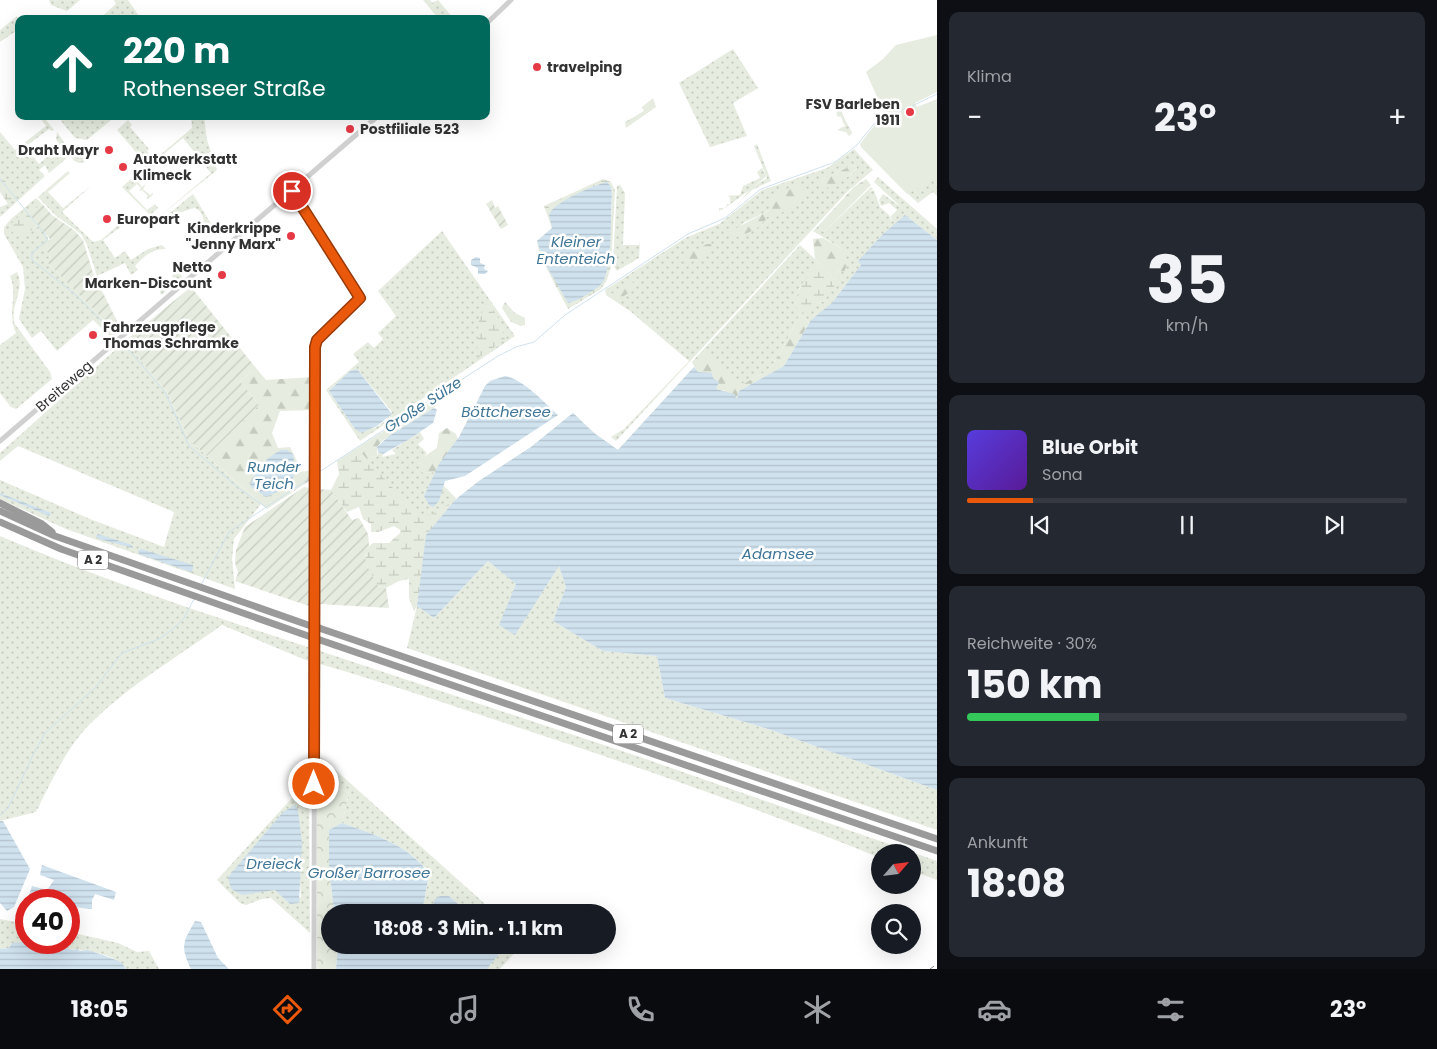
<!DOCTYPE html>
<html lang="de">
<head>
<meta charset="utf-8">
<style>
	:root { --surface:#171b24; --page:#242831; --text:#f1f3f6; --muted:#9ea1a6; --line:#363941; --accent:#ea580c }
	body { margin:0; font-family:Poppins,sans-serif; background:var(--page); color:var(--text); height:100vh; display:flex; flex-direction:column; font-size:19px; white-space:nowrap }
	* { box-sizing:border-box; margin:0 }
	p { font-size:16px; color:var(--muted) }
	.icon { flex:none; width:28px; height:28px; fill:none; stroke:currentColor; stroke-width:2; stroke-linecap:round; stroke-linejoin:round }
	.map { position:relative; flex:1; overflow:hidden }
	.sheet { display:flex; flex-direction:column; gap:12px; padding:12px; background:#0d0f14; width:500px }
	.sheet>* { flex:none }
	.hud { position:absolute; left:15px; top:15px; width:475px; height:105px; border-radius:10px; box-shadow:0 5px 20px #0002; background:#00695c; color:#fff; overflow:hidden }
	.needle { width:32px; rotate:62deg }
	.fabs { position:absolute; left:871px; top:844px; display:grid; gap:10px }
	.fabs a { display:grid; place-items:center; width:50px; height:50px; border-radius:50%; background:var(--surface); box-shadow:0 5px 20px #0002; font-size:25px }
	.speed { position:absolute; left:15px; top:889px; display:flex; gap:10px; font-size:25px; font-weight:700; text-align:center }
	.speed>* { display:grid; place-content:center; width:65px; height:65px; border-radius:50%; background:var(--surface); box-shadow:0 5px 20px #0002; line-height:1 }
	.speed .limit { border:8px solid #d22; background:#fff; color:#111 }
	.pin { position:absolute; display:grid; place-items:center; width:42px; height:42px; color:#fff; margin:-21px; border:2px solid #fff; border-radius:50%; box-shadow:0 1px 5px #0007 }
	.me { position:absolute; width:55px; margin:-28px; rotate:0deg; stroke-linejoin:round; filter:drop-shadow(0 0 4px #0008) }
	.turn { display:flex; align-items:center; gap:18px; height:105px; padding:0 25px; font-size:22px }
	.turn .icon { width:65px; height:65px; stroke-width:2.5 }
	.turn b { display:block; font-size:35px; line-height:42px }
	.big { font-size:38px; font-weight:700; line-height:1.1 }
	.sheet .card { flex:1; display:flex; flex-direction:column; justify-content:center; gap:8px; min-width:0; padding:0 18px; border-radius:10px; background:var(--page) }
	.sheet .dial { align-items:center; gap:0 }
	.dial b { font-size:65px; line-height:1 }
	.song { display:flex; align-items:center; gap:15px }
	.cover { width:60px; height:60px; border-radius:8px; background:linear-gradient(135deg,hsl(250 70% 55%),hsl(270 70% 35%)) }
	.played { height:5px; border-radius:2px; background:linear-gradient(90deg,var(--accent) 15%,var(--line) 15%) }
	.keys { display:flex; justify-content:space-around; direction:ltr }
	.heat { display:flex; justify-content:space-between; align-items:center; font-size:28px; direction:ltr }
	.charge { height:8px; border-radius:4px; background:linear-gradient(90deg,#34c759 30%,var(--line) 0) }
	.trip { position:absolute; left:321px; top:904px; width:295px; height:50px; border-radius:25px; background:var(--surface); box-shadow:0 5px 20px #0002; font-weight:700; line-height:50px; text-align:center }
	.dock { display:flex; height:80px; justify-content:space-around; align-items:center; background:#090b0e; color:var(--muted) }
	.dock .icon { width:35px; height:35px }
	.dock .current { color:var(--accent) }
	.dock b { font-size:22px; color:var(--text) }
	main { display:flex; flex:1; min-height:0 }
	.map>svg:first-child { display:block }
	.grass { fill:url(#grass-dots); fill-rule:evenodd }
	.forest { fill:url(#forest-firs) }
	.wetland { fill:url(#wetland-marsh); fill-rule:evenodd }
	.park { fill:url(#park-crowns) }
	.garden { fill:url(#garden-furrows) }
	.pitch { fill:#e6ecdf }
	.water { fill:url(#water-rules) }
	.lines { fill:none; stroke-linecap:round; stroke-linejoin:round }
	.stream { stroke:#cfe2ee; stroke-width:1 }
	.tertiary { stroke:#d0d0d0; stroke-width:5 }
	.motorway { stroke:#9a9a9a; stroke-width:7 }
	.rail { stroke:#888; stroke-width:1; stroke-dasharray:5 4; stroke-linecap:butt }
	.motorway-bridge { stroke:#9a9a9a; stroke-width:7 }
	.route-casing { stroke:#983908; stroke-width:12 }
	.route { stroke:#ea580c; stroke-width:9 }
	.poi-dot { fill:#e63946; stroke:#fff; stroke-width:2 }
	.labels { text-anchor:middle; stroke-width:5; stroke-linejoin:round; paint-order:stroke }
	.shield { fill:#fff; stroke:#707070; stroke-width:1 }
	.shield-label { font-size:12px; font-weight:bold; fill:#333 }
	.poi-label { font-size:14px; font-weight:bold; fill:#333; stroke:#fff; text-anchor:start }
	.street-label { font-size:14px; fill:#333; stroke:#fff }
	.water-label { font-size:15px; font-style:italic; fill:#3f7597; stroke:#fff }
</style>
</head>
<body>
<main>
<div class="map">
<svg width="937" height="969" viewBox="0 0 937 969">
	<defs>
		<pattern id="grass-dots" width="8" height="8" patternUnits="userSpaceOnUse" patternTransform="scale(1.25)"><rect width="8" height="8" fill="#e6ecdf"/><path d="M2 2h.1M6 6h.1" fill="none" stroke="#c6cbc0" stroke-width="1.8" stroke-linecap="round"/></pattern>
		<pattern id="forest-firs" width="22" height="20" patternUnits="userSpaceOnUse" patternTransform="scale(1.25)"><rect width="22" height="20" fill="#e6ecdf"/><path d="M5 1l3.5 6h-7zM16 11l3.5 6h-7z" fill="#c6cbc0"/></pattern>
		<pattern id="wetland-marsh" width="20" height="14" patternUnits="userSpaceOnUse" patternTransform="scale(1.25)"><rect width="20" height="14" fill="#e6ecdf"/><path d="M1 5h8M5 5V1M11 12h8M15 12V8" fill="none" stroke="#c6cbc0"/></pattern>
		<pattern id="park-crowns" width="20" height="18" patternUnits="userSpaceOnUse" patternTransform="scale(1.25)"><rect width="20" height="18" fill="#e6ecdf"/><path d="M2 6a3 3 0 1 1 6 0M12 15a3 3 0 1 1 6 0" fill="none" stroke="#c6cbc0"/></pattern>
		<pattern id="garden-furrows" width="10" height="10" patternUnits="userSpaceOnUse" patternTransform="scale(1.25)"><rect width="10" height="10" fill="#e6ecdf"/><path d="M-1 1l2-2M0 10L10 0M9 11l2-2" fill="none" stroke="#c6cbc0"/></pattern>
		<pattern id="water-rules" width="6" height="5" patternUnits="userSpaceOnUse" patternTransform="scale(1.25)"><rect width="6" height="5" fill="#cfe2ee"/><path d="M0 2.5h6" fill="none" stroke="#b2c2cd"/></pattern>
	</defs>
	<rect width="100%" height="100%" fill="#fff"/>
	<g class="grass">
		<polygon points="49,0 80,0 67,11 51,5"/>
		<polygon points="114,0 128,0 141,19 99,19 116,4"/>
		<polygon points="423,0 430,0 432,3 438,0 454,19 439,19"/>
		<polygon points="17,16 19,29 0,42 0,30"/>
		<polygon points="733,49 758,88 733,103 747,136 710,147 679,83"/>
		<polygon points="835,99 852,133 849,136 846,132 837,130 845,126 841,117 837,116 836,103 832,103"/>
		<polygon points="39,116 43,116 54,130 52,131 49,129 21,150 29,151 39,164 60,145 56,139 57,132 67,146 66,159 49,173 45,165 39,170 45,176 0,217 0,207 8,204 14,194 0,174 0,132 15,150 46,126"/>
		<polygon points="66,116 116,116 87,140 75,138 61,121"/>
		<polygon points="191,116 204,116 207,140 217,170 155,220 211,173 183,138 135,178 142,187 146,184 143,189 150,195 153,193 152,196 147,199 148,196 142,190 139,191 141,188 137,184 129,191 147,210 155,204 158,208 150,215 122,187 147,165 117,130 128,120 132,125 130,127 149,149 147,151 154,160 192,128"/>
		<polygon points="757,144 771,181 752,190 741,200 750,189 767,178 754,146"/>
		<circle cx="80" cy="154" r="9"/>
		<path d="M854,149L873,170L848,191L616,441L611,437L624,429L689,361L630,311L606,295L605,290L685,238L719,224L762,190L827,168ZM853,165L857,168L852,174L829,187L821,180ZM770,210C763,225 745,235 730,239L743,223Z"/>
		<path d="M762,168L766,176C765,179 724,210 719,211V208H726L727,204H730V197L727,196L740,195L743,186L760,178L757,172Z"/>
		<path d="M68,171L70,173L48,192L63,208L91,186L62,212L93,242L101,240L131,214L134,217L103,240L115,258L125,251L131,260L148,249L162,245L166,249C153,248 143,257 135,266L138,270L131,275L125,263L97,276L87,245L81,234L55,215L38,197Z"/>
		<polygon points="878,177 937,229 937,240 905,215 883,234 859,261 861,265 832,303 809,323 800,314 780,354 769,370 743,384 703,354 702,351 800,245 819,263 800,287 795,303 800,313 824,301 837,276 836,273 840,270 844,250 813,231 818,226 824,232 871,187 873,189 869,192 874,190 880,207 890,216 892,223 891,216 897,210 889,203 881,206 879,200 883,194 902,208 874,182"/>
		<polygon points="937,178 937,196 933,192 918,203 907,193"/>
		<polygon points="620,185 625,193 623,245 639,245 640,241 639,258 617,271 613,265 617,186"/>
		<path d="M193,194L211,224L204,227C204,220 203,210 194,208L169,216L170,219L159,225V222Z"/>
		<path d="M36,198L42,204L29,214L26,209L13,230L14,235L38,227L36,222C48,232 50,242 51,256L46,261L117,333L112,338L93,320L57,351L41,331L32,338L19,319L25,289L23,267L4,234V227L11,219Z"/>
		<path d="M442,231L515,336L360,441L326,390L359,362L353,354L368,342L374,348L383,339L378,333L396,316L378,291ZM357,369L392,412C382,427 371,432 355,429L329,391L350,371Z"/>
		<polygon points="175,262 182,277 178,284 173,285 161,295 160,291 173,279 171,266"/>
		<path d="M17,272C26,288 9,307 15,324L50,372L52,379L16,409L11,407L0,393V345L16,333C7,314 18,294 10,276Z"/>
		<polygon points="125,341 167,392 190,441 261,504 234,539 232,559 235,589 66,529 0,499 0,480 90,519 164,547 174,512 18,446 0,461 0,453"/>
		<path d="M420,432L424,439L418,444L427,453L420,464L423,473L436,472L424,496L439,501L443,485L456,498L455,500C447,506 435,517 424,515C408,513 379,474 368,461L372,456L377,457L378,452L383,454L382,457L396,454L392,450Z"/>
		<path d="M0,536C101,579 204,614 308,647V661L222,625C180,655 133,683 95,719C68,744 52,780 36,812L0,821Z"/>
		<polygon points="488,561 516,584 500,625 515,634 559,566 566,587 553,621 603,651 657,656 665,698 768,729 937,790 937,830 407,648 417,606 434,618"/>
		<path d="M320,651L637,756L937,861V880L913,871L912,852H880V858C765,811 647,770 529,731C459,708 390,684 320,664Z"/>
		<path d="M321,757L494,912H467L449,896L432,909L431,912H419L418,910L424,902L429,873C408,844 374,835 342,823L349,793L317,781Z"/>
		<path d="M309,784L310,933L271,898L262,899L246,905L240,903L217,880L302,787ZM245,859L299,870L301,897L290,904L276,890L228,877Z"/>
		<polygon points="0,919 26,924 25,944 12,943 9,948 0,949"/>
		<path d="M69,932L118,943L137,952L149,951L159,969H126C113,951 83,951 62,948L60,945H29V943L69,942Z"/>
		<polygon points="498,945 522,945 500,969 487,969 499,954"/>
	</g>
	<g class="forest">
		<polygon points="653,98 656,107 626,128 625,122 644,111 642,107"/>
		<path d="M853,165L857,168C849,177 838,185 826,188L820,184L821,180Z"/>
		<polygon points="866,179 871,185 824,232 818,226 854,187"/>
		<path d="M796,185H801L804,188L806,199L781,213L767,217C762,229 742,236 730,239L729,232L770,210L772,196Z"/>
		<polygon points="823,238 844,250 847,265 844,272 840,270 836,273 839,278 837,282 815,259 813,239"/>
		<path d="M707,244H714L715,247C710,254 693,265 685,261L688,254Z"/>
		<polygon points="632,281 636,288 616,301 608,296"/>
		<polygon points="800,314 809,323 784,366 739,391 736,400 723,390 719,392 716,389 712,373 697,372 692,362 702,351 743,384 769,370 780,354"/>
		<polygon points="256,368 266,380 313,377 312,410 280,411 272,433 278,448 290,447 297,461 296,473 312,470 312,479 267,509 207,456 259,405 240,381"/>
		<polygon points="442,394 434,408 382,441 377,447 377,457 372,456 368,461 357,448"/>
		<path d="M447,428L456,434L458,439L436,472L423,473L420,470C419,458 428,454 437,448L439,433Z"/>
	</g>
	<g class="wetland">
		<polygon points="0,174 15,194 8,204 0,192"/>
		<path d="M603,179L611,182L615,190L611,266L607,280L601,289L568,309L540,256L537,241L552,228L544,206ZM611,187C614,200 608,277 600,285L553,211L588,189Z"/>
		<polygon points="26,209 38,227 17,237 14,236 10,225"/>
		<path d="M905,215L804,355L512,580L488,561L420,585L417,606L414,611L409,598V579L399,581L386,588L378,586C370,573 357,554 373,543H389L400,533V530L394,526L378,532H371V524L363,519L359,507L347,512L331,490L339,474L337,461L357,448L411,508L424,515L433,514L455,500L479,481L531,447L573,413L594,433L618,450L694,367L698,372L712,373L713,378L719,382L716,389L734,394L737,399L739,391L784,366L811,320L832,303L861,265L858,261L883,234Z"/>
		<path d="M819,263L837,282L824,301L800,314L795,303C800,283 806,278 819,263Z"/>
		<polygon points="505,302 515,313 525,318 525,325 521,326 511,322 502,308"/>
		<polygon points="489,303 501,323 505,340 470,363 477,351 479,320 486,304"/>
	</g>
	<polygon class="park" points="317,781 349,793 342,823 329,831 329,865 334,912 330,912 330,945 338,945 336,969 317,969"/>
	<g class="garden">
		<polygon points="492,200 495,208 498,206 508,225 501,229 486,204"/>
		<polygon points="42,204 52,215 75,231 83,240 93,273 119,325 120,333 117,333 46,261 51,256 42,246 50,239 29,214"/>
		<polygon points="191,287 256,368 240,381 259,405 207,456 190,441 167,392 125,341"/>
		<polygon points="304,487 310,488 309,606 235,581 238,573 235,563 236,550 245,527"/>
		<polygon points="319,489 331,490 352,520 359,518 368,534 369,546 365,555 367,566 378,586 386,588 389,608 319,604"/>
	</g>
	<polygon class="pitch" points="937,35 937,92 915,103 917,107 937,99 937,179 907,194 861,147 860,144 877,122 886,117 866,72 883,59 896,45"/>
	<g class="water">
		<path d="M607,182L611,187L612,194C610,221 613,255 604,280C602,287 576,302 568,303L543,260L537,241L552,228L549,215C552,203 594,185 607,182Z"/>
		<polygon points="905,215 937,240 937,790 768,729 665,698 657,656 603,651 553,621 566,587 559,566 515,635 499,625 516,584 488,561 434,618 417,606 426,535 455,500 479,481 531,447 573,413 594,433 618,450 694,367 698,372 712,373 713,378 719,382 716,389 734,394 737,399 739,391 784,366 811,320 832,303 861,265 858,261 883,234"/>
		<polygon points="476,257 480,258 480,263 485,265 484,269 488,271 485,274 478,274 478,268 471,265 471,260"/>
		<polygon points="357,369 392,414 377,426 361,433 355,429 329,391 350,371"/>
		<path d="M505,376C523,379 545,403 558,415L465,476L445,481L439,501L433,507L429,505L424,496L439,464L459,437L485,386L490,381Z"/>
		<polygon points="434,408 437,410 433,423 408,440 383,454 378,452 377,447 389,436"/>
		<path d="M281,450H287L293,454C298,481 291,487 266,497L250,486C255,469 266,458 281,450Z"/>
		<polygon points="0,493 51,513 49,516 0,495"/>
		<polygon points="98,534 132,545 133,548 99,539 96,536"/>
		<polygon points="141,549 193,565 193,569 191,572 139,554 138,551"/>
		<polygon points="295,805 298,810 302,843 299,903 290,904 275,890 242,895 231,889 228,877 283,812"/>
		<polygon points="0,821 3,821 30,869 14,907 7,911 0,903"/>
		<path d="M342,823C375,835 407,844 429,873L424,902L419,912H334L329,865V830Z"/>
		<polygon points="42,865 116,892 114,900 95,894 92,900 92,909 89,909 69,906 69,900 27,900 32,886 47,890 54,880 40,875"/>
		<polygon points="440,896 449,896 467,912 431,912 435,899"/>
		<path d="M195,921L201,922L218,958L229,969H191C180,946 183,942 195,921Z"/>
		<polygon points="27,942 43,945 45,943 48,946 58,945 62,948 75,950 76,948 80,951 87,950 103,955 121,962 126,969 0,969 0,949 9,948 12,943"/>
		<polygon points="338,945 498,945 499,954 487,969 336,969"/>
	</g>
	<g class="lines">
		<g class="stream">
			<polyline points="0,179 44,233 47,240 32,253 32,260 77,296 117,337"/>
			<polyline points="120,340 165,392 189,446 240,489 266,507"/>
			<polyline points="316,474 498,356 516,347 534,342 565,315 688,234 725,218 761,189 835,162 857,145 878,119 910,107 937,94"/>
			<polyline points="201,585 229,532 313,476"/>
			<polyline points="0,815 8,808 34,753 45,733 95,688 122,653 159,639 173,629 184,618 194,599"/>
		</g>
		<g class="tertiary">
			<polyline points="486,24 511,0"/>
			<polyline points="292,191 360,298 317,340 315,350 314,969"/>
			<polyline points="0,441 378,116"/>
		</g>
		<g class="motorway">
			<polyline points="0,503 42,524 52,532"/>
			<polyline points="0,511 55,536 311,626"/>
			<polyline points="0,522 61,549 311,637"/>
			<polyline points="319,628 937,839"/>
			<polyline points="320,640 937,851"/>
		</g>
		<polyline class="rail" points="930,969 937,964"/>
		<g class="motorway-bridge">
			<polyline points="311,626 319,628"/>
			<polyline points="311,637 320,640"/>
		</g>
	</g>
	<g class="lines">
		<g class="route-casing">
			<polyline id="route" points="292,191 360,298 317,340 315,347 314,784"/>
		</g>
		<use href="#route" class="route"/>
	</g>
	<g class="poi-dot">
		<circle cx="537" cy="67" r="5"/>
		<circle cx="910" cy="112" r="5"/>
		<circle cx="350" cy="129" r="5"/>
		<circle cx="109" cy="150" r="5"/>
		<circle cx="123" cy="167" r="5"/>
		<circle cx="107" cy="219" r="5"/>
		<circle cx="291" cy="236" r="5"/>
		<circle cx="222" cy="275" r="5"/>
		<circle cx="93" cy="335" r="5"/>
	</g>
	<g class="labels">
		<g class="shield">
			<rect x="78" y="550.5" width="30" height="19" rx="4"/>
			<rect x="613" y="724.5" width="30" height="19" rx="4"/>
		</g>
		<g class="shield-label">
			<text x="93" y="564">A 2</text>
			<text x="628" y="738">A 2</text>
		</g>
		<g class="poi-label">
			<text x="547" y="72">travelping</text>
			<text x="900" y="109" text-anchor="end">FSV Barleben<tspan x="900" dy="16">1911</tspan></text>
			<text x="360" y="134">Postfiliale 523</text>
			<text x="99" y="155" text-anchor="end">Draht Mayr</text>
			<text x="133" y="164">Autowerkstatt<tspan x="133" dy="16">Klimeck</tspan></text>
			<text x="117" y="224">Europart</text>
			<text x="281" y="233" text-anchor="end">Kinderkrippe<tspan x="281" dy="16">"Jenny Marx"</tspan></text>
			<text x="212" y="272" text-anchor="end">Netto<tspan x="212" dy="16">Marken-Discount</tspan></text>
			<text x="103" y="332">Fahrzeugpflege<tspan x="103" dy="16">Thomas Schramke</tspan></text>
		</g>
		<g class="street-label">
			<text transform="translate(64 386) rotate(-41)" y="5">Breiteweg</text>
		</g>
		<g class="water-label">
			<text x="576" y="247">Kleiner<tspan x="576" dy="17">Ententeich</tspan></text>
			<text transform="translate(423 405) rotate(-33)" y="5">Große Sülze</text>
			<text x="506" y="417">Böttchersee</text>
			<text x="274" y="472">Runder<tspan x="274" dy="17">Teich</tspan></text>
			<text x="778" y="559">Adamsee</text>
			<text x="274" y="869">Dreieck</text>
			<text x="369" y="878">Großer Barrosee</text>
		</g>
	</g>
</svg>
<div class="fabs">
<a><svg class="needle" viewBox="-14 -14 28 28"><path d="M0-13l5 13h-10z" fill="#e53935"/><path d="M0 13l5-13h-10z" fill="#9ea1a6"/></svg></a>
<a><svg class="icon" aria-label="search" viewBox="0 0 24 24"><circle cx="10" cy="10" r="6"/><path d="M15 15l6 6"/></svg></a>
</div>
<div class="speed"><div class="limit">40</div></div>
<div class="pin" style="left:292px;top:191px;background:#d93025"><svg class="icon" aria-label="arrive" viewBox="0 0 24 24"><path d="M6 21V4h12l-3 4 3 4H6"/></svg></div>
<svg class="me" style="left:314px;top:784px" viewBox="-20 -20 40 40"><circle r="17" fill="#ea580c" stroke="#fff" stroke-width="3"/><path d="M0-11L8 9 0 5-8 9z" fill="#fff"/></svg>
<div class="trip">18:08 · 3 Min. · 1.1 km</div>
<div class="hud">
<div class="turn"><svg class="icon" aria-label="ahead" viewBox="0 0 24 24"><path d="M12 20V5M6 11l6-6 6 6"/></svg><div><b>220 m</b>Rothenseer Straße</div></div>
</div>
</div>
<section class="sheet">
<div class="card"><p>Klima</p>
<div class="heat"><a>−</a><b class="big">23°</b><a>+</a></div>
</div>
<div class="card dial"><b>35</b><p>km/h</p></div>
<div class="card">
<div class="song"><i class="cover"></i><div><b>Blue Orbit</b><p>Sona</p></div></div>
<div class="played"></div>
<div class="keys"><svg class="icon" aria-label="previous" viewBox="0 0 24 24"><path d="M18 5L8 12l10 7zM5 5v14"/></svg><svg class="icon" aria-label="pause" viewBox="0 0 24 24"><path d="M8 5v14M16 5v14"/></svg><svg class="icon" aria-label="next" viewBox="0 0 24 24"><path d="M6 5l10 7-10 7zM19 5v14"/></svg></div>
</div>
<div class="card"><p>Reichweite · 30%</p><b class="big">150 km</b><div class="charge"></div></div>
<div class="card"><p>Ankunft</p><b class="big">18:08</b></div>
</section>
</main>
<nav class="dock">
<b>18:05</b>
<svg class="icon current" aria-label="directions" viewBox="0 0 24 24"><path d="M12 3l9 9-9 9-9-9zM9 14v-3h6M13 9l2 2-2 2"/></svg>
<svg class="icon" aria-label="music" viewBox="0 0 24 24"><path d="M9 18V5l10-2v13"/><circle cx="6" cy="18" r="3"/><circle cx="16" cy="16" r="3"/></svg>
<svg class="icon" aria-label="phone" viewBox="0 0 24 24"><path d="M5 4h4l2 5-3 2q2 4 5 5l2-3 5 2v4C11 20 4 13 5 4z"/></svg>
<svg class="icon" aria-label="climate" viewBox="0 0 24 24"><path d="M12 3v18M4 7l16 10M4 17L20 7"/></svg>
<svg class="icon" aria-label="car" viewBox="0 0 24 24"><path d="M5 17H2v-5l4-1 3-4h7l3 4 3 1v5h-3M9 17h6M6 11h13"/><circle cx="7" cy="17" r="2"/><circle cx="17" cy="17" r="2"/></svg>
<svg class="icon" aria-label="filters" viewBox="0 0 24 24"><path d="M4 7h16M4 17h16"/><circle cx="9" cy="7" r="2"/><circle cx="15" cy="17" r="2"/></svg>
<b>23°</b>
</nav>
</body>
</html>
